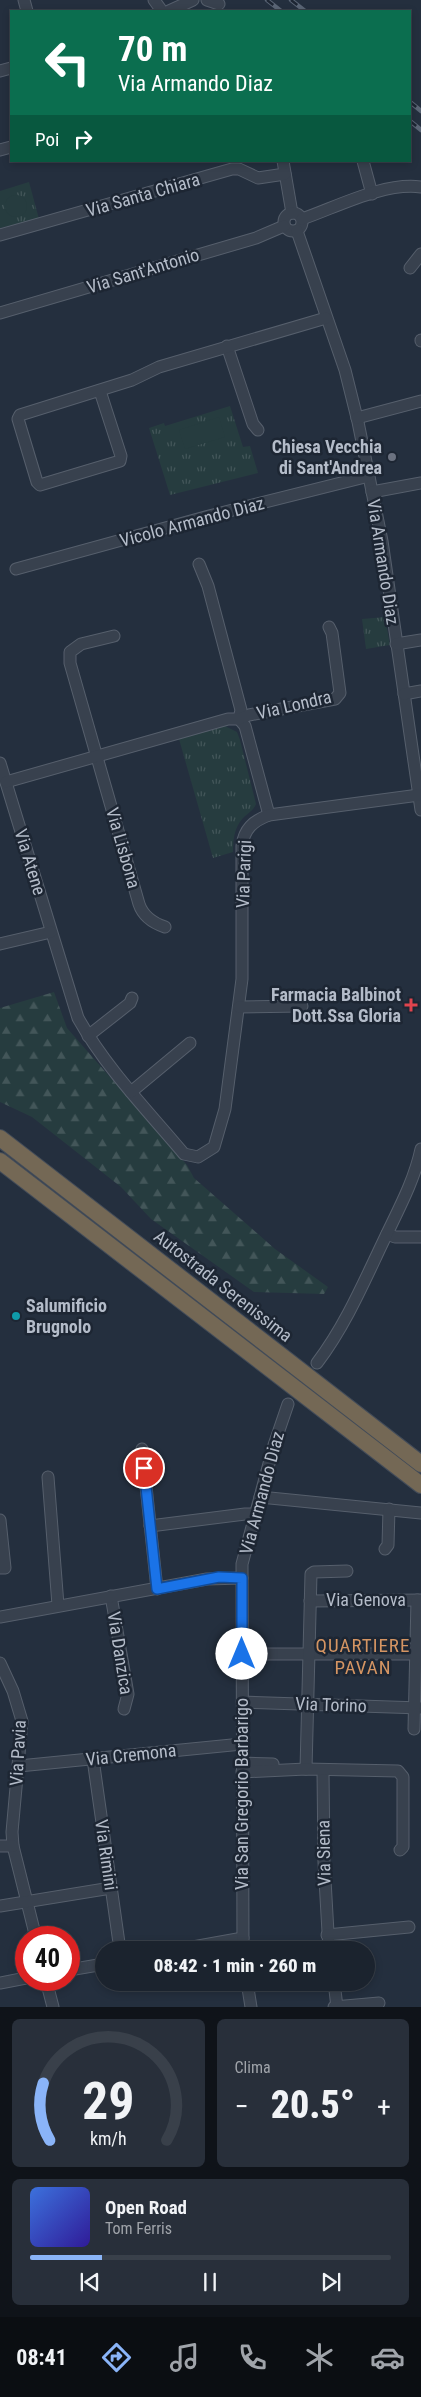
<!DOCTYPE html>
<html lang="it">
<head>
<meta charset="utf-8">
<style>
	:root { --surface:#1b232e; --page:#282f3a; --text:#f1f3f6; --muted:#a0a4aa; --line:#39404a; --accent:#8ab4f8 }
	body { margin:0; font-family:"Roboto Condensed",sans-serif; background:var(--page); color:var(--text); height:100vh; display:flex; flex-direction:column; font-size:19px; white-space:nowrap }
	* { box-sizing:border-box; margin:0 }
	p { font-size:16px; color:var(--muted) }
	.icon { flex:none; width:28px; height:28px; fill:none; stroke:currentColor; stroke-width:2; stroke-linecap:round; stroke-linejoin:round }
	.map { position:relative; height:2007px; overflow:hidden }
	.side { display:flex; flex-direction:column; gap:12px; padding:12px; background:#0f1319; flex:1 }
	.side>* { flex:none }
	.banner { position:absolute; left:10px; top:10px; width:401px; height:152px; border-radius:0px; box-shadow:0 2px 8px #0003,0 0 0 1px var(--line); background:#0b6e4f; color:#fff; overflow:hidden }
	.speed { position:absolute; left:15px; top:1926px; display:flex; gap:10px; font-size:25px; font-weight:700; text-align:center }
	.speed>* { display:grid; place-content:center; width:65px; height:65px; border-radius:50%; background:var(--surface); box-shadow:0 2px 8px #0003,0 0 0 1px var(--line); line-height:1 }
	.speed .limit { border:8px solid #d22; background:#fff; color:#111 }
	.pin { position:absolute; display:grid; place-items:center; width:42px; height:42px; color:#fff; margin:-21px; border:2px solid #fff; border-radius:50%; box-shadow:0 1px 5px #0007 }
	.me { position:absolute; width:55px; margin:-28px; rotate:0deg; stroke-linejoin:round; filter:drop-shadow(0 0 4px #0008) }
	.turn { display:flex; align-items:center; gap:18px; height:105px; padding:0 25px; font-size:22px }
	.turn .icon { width:65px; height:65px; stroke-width:2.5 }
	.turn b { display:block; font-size:35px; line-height:42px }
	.then { display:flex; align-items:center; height:48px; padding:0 25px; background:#0003; gap:10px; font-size:19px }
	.big { font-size:38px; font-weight:800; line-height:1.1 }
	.side .tile { flex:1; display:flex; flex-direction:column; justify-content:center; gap:8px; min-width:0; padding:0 18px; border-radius:8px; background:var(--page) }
	.side .dial { align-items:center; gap:0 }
	.dial svg { height:130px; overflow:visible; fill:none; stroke:var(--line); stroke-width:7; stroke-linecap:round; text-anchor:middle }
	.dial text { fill:var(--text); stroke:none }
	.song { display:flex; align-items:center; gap:15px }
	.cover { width:60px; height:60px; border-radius:8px; background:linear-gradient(135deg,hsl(220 70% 55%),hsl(250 70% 35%)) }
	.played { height:5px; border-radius:2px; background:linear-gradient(90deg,var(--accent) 20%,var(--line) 20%) }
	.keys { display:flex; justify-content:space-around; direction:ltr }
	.heat { display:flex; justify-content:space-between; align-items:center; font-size:28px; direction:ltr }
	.side .tiles { flex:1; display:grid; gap:12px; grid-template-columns:1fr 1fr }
	.tile:last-child { grid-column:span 2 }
	.trip { position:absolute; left:95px; top:1941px; width:280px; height:50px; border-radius:25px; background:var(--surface); box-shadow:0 2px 8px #0003,0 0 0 1px var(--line); font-weight:800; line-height:50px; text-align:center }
	.menu { display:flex; height:80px; justify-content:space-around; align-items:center; background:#0b0e12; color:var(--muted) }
	.menu .icon { width:35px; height:35px }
	.menu .current { color:var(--accent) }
	.menu b { font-size:22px; color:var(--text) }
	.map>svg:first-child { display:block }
	.grass { fill:url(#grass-tufts) }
	.forest { fill:url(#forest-firs) }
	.pitch { fill:#263c3f }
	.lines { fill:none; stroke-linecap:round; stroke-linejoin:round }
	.minor-casing { stroke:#565f6c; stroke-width:13 }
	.highway-casing { stroke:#434c59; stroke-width:18 }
	.minor { stroke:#38414e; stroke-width:11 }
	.highway { stroke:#746855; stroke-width:16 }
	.rail-casing { stroke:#5a6575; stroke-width:4.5 }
	.rail { stroke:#1d2633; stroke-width:2.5; stroke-dasharray:8; stroke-linecap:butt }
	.route-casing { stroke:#114b97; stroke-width:12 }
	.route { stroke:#1a73e8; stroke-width:9 }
	.worship-dot { fill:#6b7280; stroke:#1d2633; stroke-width:2 }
	.health-dot { fill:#e0444e; stroke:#1d2633; stroke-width:2 }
	.culture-dot { fill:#0f9aa8; stroke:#1d2633; stroke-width:2 }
	.labels { text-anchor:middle; stroke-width:5; stroke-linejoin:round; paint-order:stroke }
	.street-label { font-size:18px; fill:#b4bcc9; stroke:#1d2633 }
	.poi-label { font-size:18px; font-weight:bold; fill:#b4bcc9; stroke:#1d2633; text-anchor:end }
	.neighbourhood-label { font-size:19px; letter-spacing:1px; fill:#d59563; stroke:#1d2633 }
</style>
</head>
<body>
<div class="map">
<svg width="421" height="2007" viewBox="0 0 421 2007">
	<defs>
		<pattern id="grass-tufts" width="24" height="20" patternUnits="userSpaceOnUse" patternTransform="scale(1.25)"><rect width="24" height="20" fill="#263c3f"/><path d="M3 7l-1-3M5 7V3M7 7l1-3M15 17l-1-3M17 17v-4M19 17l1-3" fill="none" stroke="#435659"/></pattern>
		<pattern id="forest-firs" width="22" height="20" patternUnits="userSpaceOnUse" patternTransform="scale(1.25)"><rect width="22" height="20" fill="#263c3f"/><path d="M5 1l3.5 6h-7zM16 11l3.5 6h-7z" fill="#435659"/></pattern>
	</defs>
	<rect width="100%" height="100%" fill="#242f3e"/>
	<g class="grass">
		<polygon points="29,182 39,219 0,228 0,191"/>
		<polygon points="230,406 243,447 250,446 258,473 170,495 149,428 164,423 165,426"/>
		<polygon points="385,617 390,645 366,649 362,619"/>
		<path d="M225,726L237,732L240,740L256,804C253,811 248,813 243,818C234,828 233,840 233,852L213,858L179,739Z"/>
	</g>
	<polygon class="forest" points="54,992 67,1028 187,1165 194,1178 275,1249 328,1287 324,1294 254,1292 151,1219 121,1187 32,1117 0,1102 0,1008"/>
	<g class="pitch">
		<circle cx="16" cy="206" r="11"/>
		<polygon points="219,417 225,437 185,449 179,430"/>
	</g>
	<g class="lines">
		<g class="minor-casing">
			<g id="minor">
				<polyline points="24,0 27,11"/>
				<polyline points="154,0 162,11"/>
				<polyline points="207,0 219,4"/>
				<polyline points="169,11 193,0"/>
				<polyline points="0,71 11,68"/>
				<polyline points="0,150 11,147"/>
				<polyline points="283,161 292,213"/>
				<polyline points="363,161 372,194"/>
				<circle cx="293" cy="222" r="9"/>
				<path d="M302,219C337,207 383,182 421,187"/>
				<polyline points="297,231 345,370 358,422 382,541 421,810"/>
				<polyline points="0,235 232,169 239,169 258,178 285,174"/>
				<polyline points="410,268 421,254"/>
				<polyline points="0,313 256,238 284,226"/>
				<polyline points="421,340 421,341"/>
				<polyline points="227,346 253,424 258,430"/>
				<polyline points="100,391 121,456 120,461 40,485 37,482 18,419 20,415 132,380 159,367 326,318"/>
				<polyline points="357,418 421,401"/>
				<polyline points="372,492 421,483"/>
				<polyline points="199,564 208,586 241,710 239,719 245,726 269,815"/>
				<polyline points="16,569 209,516 369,476"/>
				<path d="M114,636L81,644L70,652V663L139,904C143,916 153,923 165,927"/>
				<polyline points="396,644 421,640"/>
				<polyline points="404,694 421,691"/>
				<path d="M0,763L78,1018C106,1068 147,1110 184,1154L198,1157L214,1147L225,1109L242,979V846C244,829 253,821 269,815L419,795"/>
				<polyline points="6,782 228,719 239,719 249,715 335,699 340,693 332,633 329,627"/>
				<polyline points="0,944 51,932"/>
				<polyline points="239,1007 302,1006"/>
				<polyline points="88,1036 130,1003 132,998"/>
				<polyline points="131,1092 190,1043"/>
				<polyline points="387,1234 395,1237 421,1237"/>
				<path d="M317,1363C345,1326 363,1284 383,1242C397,1212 414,1182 421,1149"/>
				<polyline points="142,1449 157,1589"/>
				<polyline points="48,1477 58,1605"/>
				<polyline points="260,1497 421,1513"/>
				<polyline points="0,1520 5,1568 0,1568"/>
				<polyline points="150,1526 245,1514 255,1514"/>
				<polyline points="385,1549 388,1545 389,1509"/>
				<polyline points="111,1596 128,1694 124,1709"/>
				<polyline points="310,1601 421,1600"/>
				<polyline points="0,1617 207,1579 242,1578"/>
				<polyline points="242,1654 421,1654"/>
				<polyline points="0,1663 13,1691 22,1721 12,1832 13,1846 36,1938"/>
				<polyline points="242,1702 421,1708"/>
				<polyline points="414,1729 417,1600"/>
				<polyline points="93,1759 120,1950"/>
				<polyline points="242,1763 273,1764"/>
				<polyline points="19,1766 242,1744"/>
				<polyline points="306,1769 311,1574 314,1572 347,1571"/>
				<polyline points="323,1771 324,1862 329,1950"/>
				<polyline points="242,1772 306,1769 398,1771 403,1777 403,1847 400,1850"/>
				<polyline points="0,1846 13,1846"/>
				<polyline points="0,1906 111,1888"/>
				<polyline points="327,1935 409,1927"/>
				<polyline points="176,1950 243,1938"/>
				<polyline points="243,1950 242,1564 274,1445 288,1404"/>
				<polyline points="69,1970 104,1964"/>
				<polyline points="46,1980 53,2007"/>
				<polyline points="247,1982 251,2007"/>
				<polyline points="334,1982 337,2007"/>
				<polyline points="0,1983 26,1978"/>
				<polyline points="334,2007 379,2003"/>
			</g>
		</g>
		<g class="highway-casing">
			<g id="highway">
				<polyline points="0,1138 421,1464"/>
				<polyline points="0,1161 421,1485"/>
			</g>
		</g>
		<use href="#minor" class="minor"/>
		<use href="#highway" class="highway"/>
		<g class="rail-casing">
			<g id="rail">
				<polyline points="267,0 281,11"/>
				<polyline points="291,0 305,11"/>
				<polyline points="410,102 421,111"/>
				<polyline points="410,121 421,130"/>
			</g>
		</g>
		<use href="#rail" class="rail"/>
	</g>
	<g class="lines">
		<g class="route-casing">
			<polyline id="route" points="144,1468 157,1589 219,1577 242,1578 242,1654"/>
		</g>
		<use href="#route" class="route"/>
	</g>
	<circle class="worship-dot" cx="392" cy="457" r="5"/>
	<path class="health-dot" d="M408.5 997.5h5v5h5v5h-5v5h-5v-5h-5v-5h5z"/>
	<circle class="culture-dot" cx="16" cy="1316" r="5"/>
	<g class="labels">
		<g class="street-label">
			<text transform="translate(143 195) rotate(-16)" y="6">Via Santa Chiara</text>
			<text transform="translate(143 271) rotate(-17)" y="6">Via Sant'Antonio</text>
			<text transform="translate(192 522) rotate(-15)" y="6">Vicolo Armando Diaz</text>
			<text transform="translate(383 562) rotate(81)" y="6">Via Armando Diaz</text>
			<text transform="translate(294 705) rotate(-13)" y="6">Via Londra</text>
			<text transform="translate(123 848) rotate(74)" y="6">Via Lisbona</text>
			<text transform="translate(30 862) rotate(73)" y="6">Via Atene</text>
			<text transform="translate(244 874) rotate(-88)" y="6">Via Parigi</text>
			<text transform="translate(223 1286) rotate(38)" y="6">Autostrada Serenissima</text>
			<text transform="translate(262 1493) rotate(-75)" y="6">Via Armando Diaz</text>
			<text x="366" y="1606">Via Genova</text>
			<text transform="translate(120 1653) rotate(81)" y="6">Via Danzica</text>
			<text transform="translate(331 1705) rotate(2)" y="6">Via Torino</text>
			<text transform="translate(18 1753) rotate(-87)" y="6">Via Pavia</text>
			<text transform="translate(131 1755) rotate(-6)" y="6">Via Cremona</text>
			<text transform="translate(242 1794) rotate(-90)" y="6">Via San Gregorio Barbarigo</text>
			<text transform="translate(324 1853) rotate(-91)" y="6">Via Siena</text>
			<text transform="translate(106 1855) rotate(82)" y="6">Via Rimini</text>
		</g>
		<g class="poi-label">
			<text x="382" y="453">Chiesa Vecchia<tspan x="382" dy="21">di Sant'Andrea</tspan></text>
			<text x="401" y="1001">Farmacia Balbinot<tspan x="401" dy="21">Dott.Ssa Gloria</tspan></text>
			<text x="26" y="1312" text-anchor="start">Salumificio<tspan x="26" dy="21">Brugnolo</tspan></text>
		</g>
		<g class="neighbourhood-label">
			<text x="363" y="1652">QUARTIERE<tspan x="363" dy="22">PAVAN</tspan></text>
		</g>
	</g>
</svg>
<div class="speed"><div class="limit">40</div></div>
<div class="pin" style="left:144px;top:1468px;background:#d93025"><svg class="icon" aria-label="arrive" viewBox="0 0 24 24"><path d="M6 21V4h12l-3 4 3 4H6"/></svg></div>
<svg class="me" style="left:242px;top:1654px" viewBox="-20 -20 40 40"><circle r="19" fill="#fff"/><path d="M0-13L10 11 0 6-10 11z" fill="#1a73e8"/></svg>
<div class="trip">08:42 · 1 min · 260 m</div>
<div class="banner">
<div class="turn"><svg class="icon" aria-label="left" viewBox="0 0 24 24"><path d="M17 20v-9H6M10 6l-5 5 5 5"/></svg><div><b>70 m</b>Via Armando Diaz</div></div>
<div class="then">Poi<svg class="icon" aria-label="right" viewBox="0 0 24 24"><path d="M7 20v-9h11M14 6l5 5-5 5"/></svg></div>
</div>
</div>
<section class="side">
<div class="tiles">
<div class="tile dial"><svg viewBox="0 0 100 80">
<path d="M14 69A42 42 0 1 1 86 69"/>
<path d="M14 69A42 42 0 0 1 10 34" stroke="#8ab4f8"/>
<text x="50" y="56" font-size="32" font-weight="700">29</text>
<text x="50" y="72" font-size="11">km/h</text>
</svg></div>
<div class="tile"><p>Clima</p>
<div class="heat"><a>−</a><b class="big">20.5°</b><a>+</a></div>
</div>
<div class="tile">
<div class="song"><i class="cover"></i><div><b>Open Road</b><p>Tom Ferris</p></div></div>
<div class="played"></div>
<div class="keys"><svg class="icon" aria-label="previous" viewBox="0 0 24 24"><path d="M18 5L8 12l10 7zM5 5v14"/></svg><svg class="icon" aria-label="pause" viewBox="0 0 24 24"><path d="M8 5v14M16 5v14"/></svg><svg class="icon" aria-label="next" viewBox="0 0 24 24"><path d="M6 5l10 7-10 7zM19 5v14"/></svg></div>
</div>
</div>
</section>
<nav class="menu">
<b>08:41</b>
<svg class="icon current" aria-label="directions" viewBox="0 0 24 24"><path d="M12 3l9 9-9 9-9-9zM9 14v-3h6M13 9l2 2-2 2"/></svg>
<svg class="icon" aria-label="music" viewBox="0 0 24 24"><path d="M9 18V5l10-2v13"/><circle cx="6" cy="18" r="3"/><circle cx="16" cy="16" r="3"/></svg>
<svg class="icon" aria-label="phone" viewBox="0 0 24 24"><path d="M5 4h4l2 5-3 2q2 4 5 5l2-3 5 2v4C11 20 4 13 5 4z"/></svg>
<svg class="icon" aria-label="climate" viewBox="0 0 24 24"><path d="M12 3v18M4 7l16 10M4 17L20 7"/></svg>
<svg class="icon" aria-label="car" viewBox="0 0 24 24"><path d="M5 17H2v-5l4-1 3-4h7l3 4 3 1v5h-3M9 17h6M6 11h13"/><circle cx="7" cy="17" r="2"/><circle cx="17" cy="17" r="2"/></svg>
</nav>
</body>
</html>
